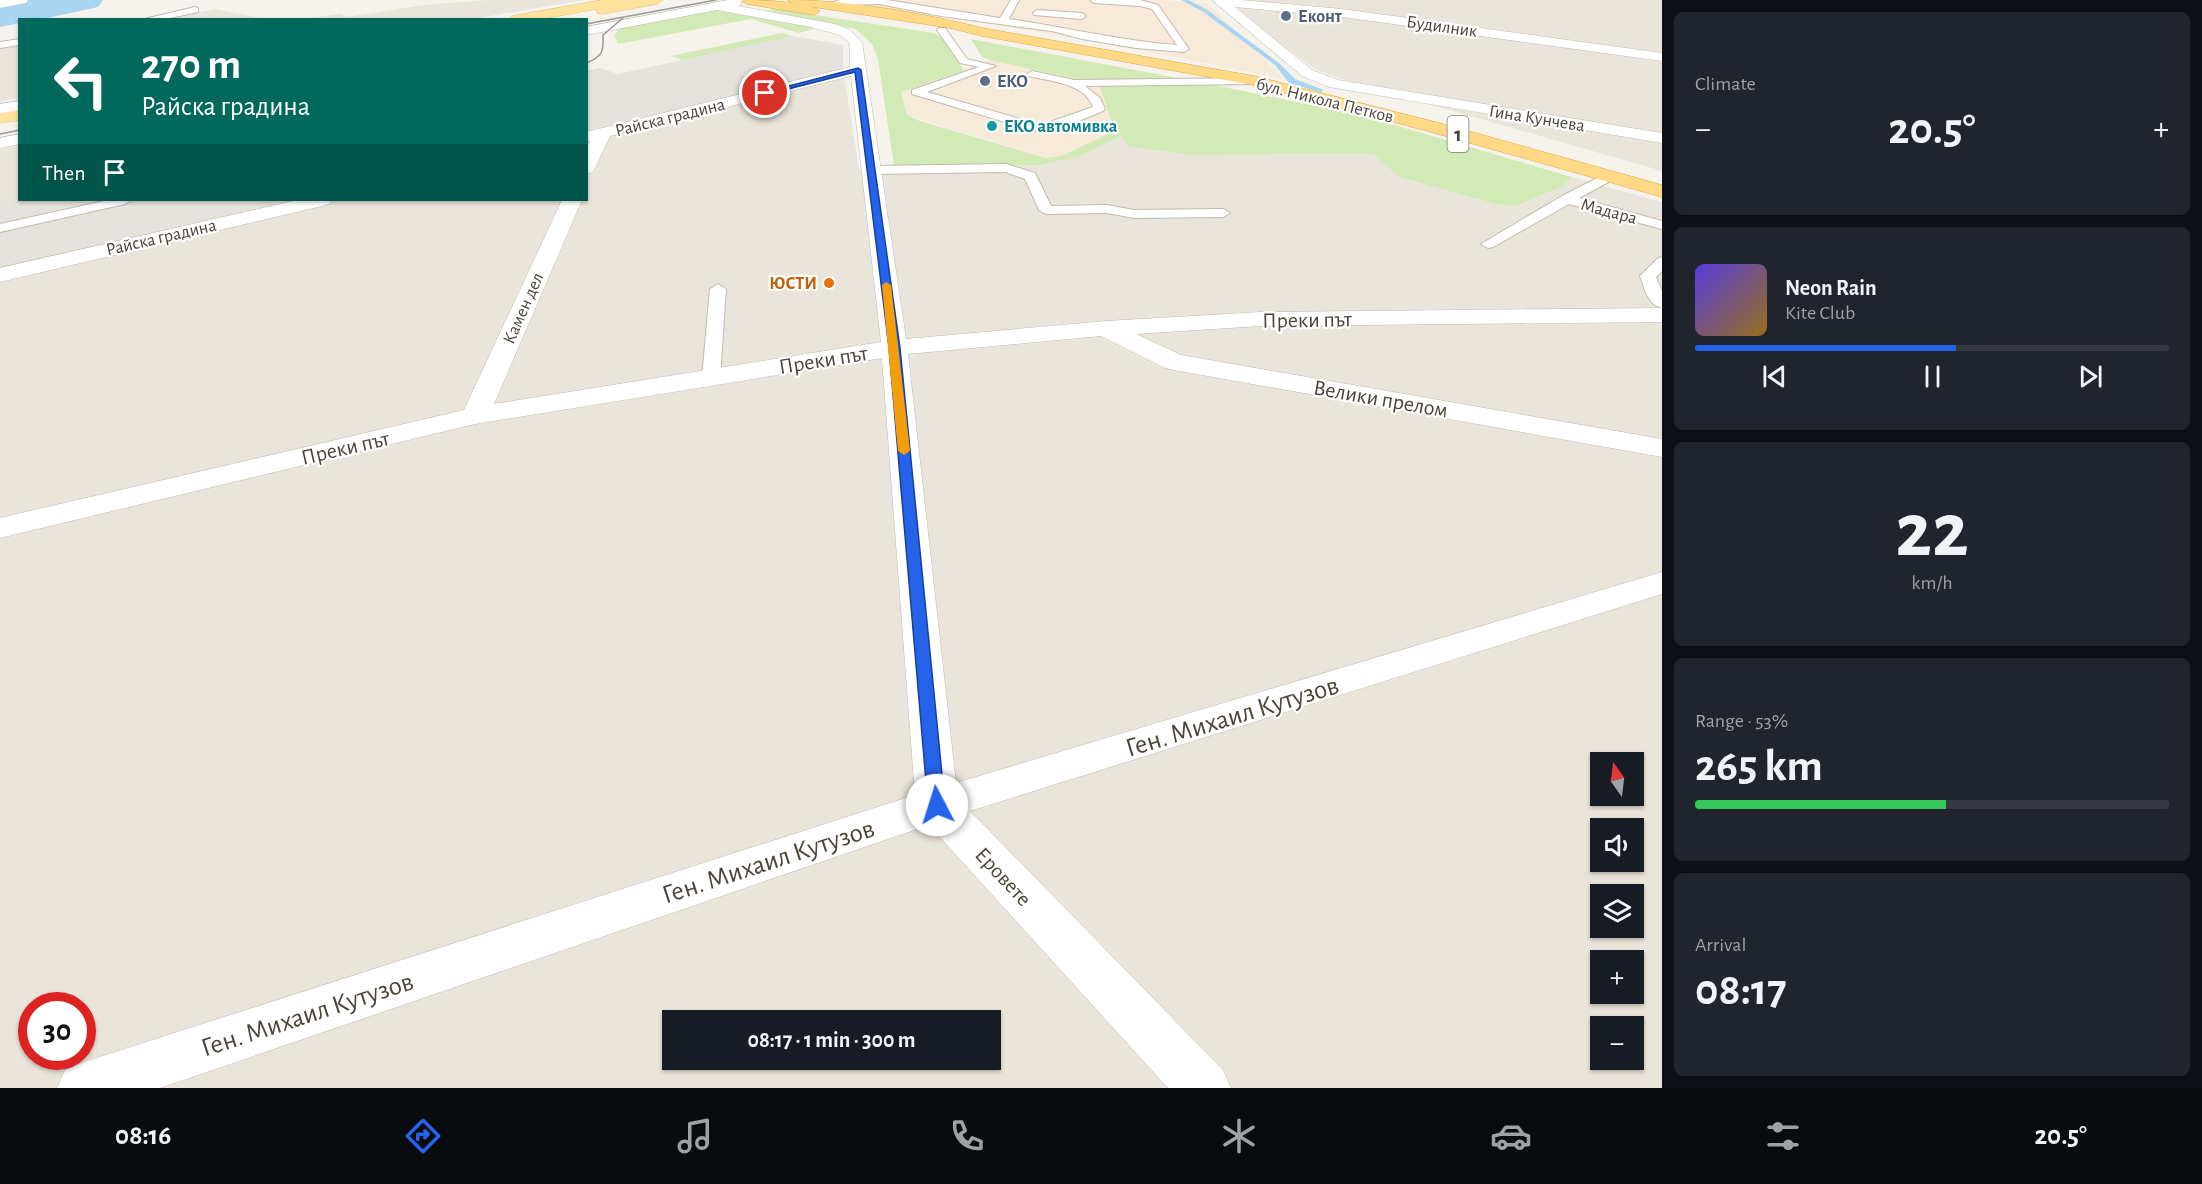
<!DOCTYPE html>
<html lang="en">
<head>
<meta charset="utf-8">
<style>
	:root { --surface:#171b24; --page:#20242c; --text:#f1f3f6; --muted:#9ea1a6; --line:#363941; --accent:#2563eb }
	body { margin:0; font-family:"Alegreya Sans",sans-serif; background:var(--page); color:var(--text); height:100vh; display:flex; flex-direction:column; font-size:22px; white-space:nowrap }
	* { box-sizing:border-box; margin:0 }
	p { font-size:20px; color:var(--muted) }
	.icon { flex:none; width:33px; height:33px; fill:none; stroke:currentColor; stroke-width:2; stroke-linecap:round; stroke-linejoin:round }
	.map { position:relative; flex:1; overflow:hidden }
	.side { display:flex; flex-direction:column; gap:12px; padding:12px; background:#0d0f14; width:540px }
	.side>* { flex:none }
	.hud { position:absolute; left:18px; top:18px; width:570px; height:183px; border-radius:0px; box-shadow:0 2px 4px #0004; background:#00695c; color:#fff; overflow:hidden }
	.needle { width:39px; rotate:346deg }
	.tools { position:absolute; left:1590px; top:752px; display:grid; gap:12px }
	.tools a { display:grid; place-items:center; width:54px; height:54px; border-radius:0px; background:var(--surface); box-shadow:0 2px 4px #0004; font-size:30px }
	.speed { position:absolute; left:18px; top:992px; display:flex; gap:12px; font-size:30px; font-weight:700; text-align:center }
	.speed>* { display:grid; place-content:center; width:78px; height:78px; border-radius:50%; background:var(--surface); box-shadow:0 2px 4px #0004; line-height:1 }
	.speed .limit { border:9px solid #d22; background:#fff; color:#111 }
	.pin { position:absolute; display:grid; place-items:center; width:51px; height:51px; color:#fff; margin:-26px; border:3px solid #fff; border-radius:50%; box-shadow:0 2px 6px #0007 }
	.me { position:absolute; width:66px; margin:-33px; rotate:355deg; stroke-linejoin:round; filter:drop-shadow(0 0 4px #0008) }
	.turn { display:flex; align-items:center; gap:21px; height:126px; padding:0 24px; font-size:27px }
	.turn .icon { width:78px; height:78px; stroke-width:2.5 }
	.turn b { display:block; font-size:42px; line-height:51px }
	.then { display:flex; align-items:center; height:57px; padding:0 24px; background:#0003; gap:12px; font-size:22px }
	.big { font-size:45px; font-weight:700; line-height:1.1 }
	.side .widget { flex:1; display:flex; flex-direction:column; justify-content:center; gap:9px; min-width:0; padding:0 21px; border-radius:9px; background:var(--page) }
	.side .dial { align-items:center; gap:0 }
	.dial b { font-size:78px; line-height:1 }
	.song { display:flex; align-items:center; gap:18px }
	.cover { width:72px; height:72px; border-radius:9px; background:linear-gradient(135deg,hsl(250 70% 55%),hsl(40 70% 35%)) }
	.played { height:6px; border-radius:3px; background:linear-gradient(90deg,var(--accent) 55%,var(--line) 55%) }
	.keys { display:flex; justify-content:space-around; direction:ltr }
	.heat { display:flex; justify-content:space-between; align-items:center; font-size:33px; direction:ltr }
	.charge { height:9px; border-radius:4px; background:linear-gradient(90deg,#34c759 53%,var(--line) 0) }
	.trip { position:absolute; left:662px; top:1010px; width:339px; height:60px; border-radius:0px; background:var(--surface); box-shadow:0 2px 4px #0004; font-weight:700; line-height:60px; text-align:center }
	.dock { display:flex; height:96px; justify-content:space-around; align-items:center; background:#090b0e; color:var(--muted) }
	.dock .icon { width:42px; height:42px }
	.dock .selected { color:var(--accent) }
	.dock b { font-size:27px; color:var(--text) }
	main { display:flex; flex:1; min-height:0 }
	.map>svg:first-child { display:block }
	.residential { fill:#eae5da; fill-rule:evenodd }
	.commercial { fill:#f7ead8 }
	.industrial { fill:#e6e2dd }
	.green { fill:#d2eab5 }
	.lines { fill:none; stroke-linecap:round; stroke-linejoin:round }
	.stream { fill:#a9d4f2; fill-rule:evenodd }
	.river { fill:#a9d4f2; fill-rule:evenodd }
	.service-casing { stroke:#c2bbae; stroke-width:2 }
	.minor-casing { stroke:#c2bbae; stroke-width:1 }
	.primary-casing { stroke:#e6c16a; stroke-width:1 }
	.trunk-casing { stroke:#e0a43c; stroke-width:1 }
	.service { fill:#fff; fill-rule:evenodd }
	.minor { fill:#fff; fill-rule:evenodd }
	.primary { fill:#ffe39c; fill-rule:evenodd }
	.trunk { fill:#ffd985; fill-rule:evenodd }
	.tram { stroke:#9a9a9a; stroke-width:1.5 }
	.route { fill:#2563eb; stroke:#184099; stroke-width:1.5 }
	.slow { fill:#f59e0b }
	.service-dot { fill:#5c6f8a; stroke:#fff; stroke-width:2 }
	.culture-dot { fill:#0f9aa8; stroke:#fff; stroke-width:2 }
	.food-dot { fill:#e8710a; stroke:#fff; stroke-width:2 }
	.labels { text-anchor:middle; stroke-width:4.5; stroke-linejoin:round; paint-order:stroke }
	.far-service-label { font-size:18px; font-weight:bold; fill:#4e5e75; stroke:#fff; text-anchor:start }
	.far-street-label { font-size:18px; fill:#4b4439; stroke:#fff }
	.far-culture-label { font-size:18px; font-weight:bold; fill:#0d838f; stroke:#fff; text-anchor:start }
	.far-food-label { font-size:18px; font-weight:bold; fill:#c56008; stroke:#fff; text-anchor:end }
	.shield { fill:#fff; stroke:#817c74; stroke-width:1.5 }
	.shield-label { font-size:21px; font-weight:bold; fill:#4b4439 }
	.street-label { font-size:22px; fill:#4b4439; stroke:#fff }
	.near-street-label { font-size:27px; fill:#4b4439; stroke:#fff }
</style>
</head>
<body>
<main>
<div class="map">
<svg width="1662" height="1088" viewBox="0 0 1662 1088">
	<rect width="100%" height="100%" fill="#f6f3ec"/>
	<g class="residential">
		<polygon points="488,0 584,0 472,19 302,19 340,14 347,17 423,5"/>
		<polygon points="1221,0 1662,0 1662,171 1335,77 1315,69"/>
		<polygon points="215,9 266,19 159,20"/>
		<polygon points="19,43 19,98 0,102 0,46"/>
		<path d="M843,70L859,169L1041,165L1080,156L1121,136L1190,155L1373,154L1399,177L1495,204L1517,206L1561,187L1572,177L1662,202V1088H0V269L294,200H586L587,131ZM1600,762H1634V795H1600ZM1600,828H1634V861H1600ZM1600,894H1634V927H1600ZM1600,960H1634V993H1600ZM32,1005H82V1056H32ZM672,1020H990V1059H672ZM1600,1026H1634V1059H1600Z"/>
		<polygon points="19,146 19,197 0,201 0,149"/>
	</g>
	<g class="commercial">
		<polygon points="837,0 1163,0 1208,4 1284,79 1090,40"/>
		<polygon points="990,60 1086,80 1100,86 1114,131 1064,155 1047,158 907,115 900,92"/>
	</g>
	<g class="industrial">
		<polygon points="793,36 843,45 843,70 587,131 586,71 600,68 618,74"/>
		<polygon points="19,197 20,200 294,200 0,268 0,201"/>
	</g>
	<g class="green">
		<polygon points="775,9 934,33 945,40 964,71 901,92 907,115 920,121 1046,158 1064,155 1114,131 1100,86 1214,85 1360,115 1572,177 1561,187 1516,206 1495,204 1399,177 1373,154 1190,155 1128,146 1121,136 1080,156 1041,165 894,166 878,59 872,44 855,29 766,10"/>
		<polygon points="711,10 810,26 814,29 799,33 751,19 618,44 614,36 620,28"/>
		<polygon points="782,33 793,36 683,60 670,56"/>
		<polygon points="971,39 1188,80 1076,79 990,60 982,57"/>
	</g>
	<g class="lines">
		<polygon class="stream" points="1181,0 1188,0 1206,9 1279,63 1295,79 1324,90 1320,92 1289,83 1275,65 1202,11"/>
		<polygon class="river" points="29,0 103,0 98,7 38,20 20,20 20,23 0,27 0,5"/>
		<g class="service-casing">
			<g id="service">
				<path d="M840,0H887L1000,18L1011,0H1019L1009,19C1065,27 1120,41 1177,45L1152,9L1140,6L1094,3L1090,0H1140L1158,5L1189,49L1184,52L1136,48L1082,39L1052,31L941,16L879,4L843,5L829,8L825,5Z"/>
				<polygon points="195,7 198,8 198,12 160,20 140,20"/>
				<polygon points="1037,10 1082,13 1086,16 1082,19 1034,15 1033,13"/>
				<path d="M939,28H945L967,59L996,66L927,92L1041,125L1093,107C1085,83 1049,81 1028,76L1027,74L1032,71L1074,80L1254,78L1259,81L1254,84L1085,86L1100,98L1105,109L1103,111L1055,131L1041,133L912,94V90L979,67L960,63L937,30Z"/>
				<polygon points="20,39 20,45 0,48 0,42"/>
				<polygon points="1006,164 1035,173 1051,206 1107,205 1134,210 1223,209 1230,213 1223,217 1134,218 1107,213 1046,214 1039,210 1025,179 1005,172 872,174 866,170 872,166"/>
				<polygon points="1609,172 1616,176 1614,179 1579,198 1662,221 1662,229 1569,204 1493,247 1488,248 1481,244 1562,196"/>
				<polygon points="109,200 132,200 125,204 0,232 0,224"/>
				<path d="M1662,257V271L1656,277L1662,291V308C1647,304 1645,289 1640,276L1657,259Z"/>
				<polygon points="718,284 726,289 720,378 717,382 705,382 702,378 710,289"/>
			</g>
		</g>
		<g class="minor-casing">
			<g id="minor">
				<polygon points="0,0 28,0 26,3 0,8"/>
				<polygon points="728,0 742,0 741,5 738,6 835,24 850,30 862,42 906,339 1106,321 1261,312 1662,308 1662,322 1261,326 1136,334 1181,355 1662,439 1662,457 1174,370 1165,368 1101,336 908,354 956,783 1662,572 1662,594 970,811 1223,1070 1231,1088 1168,1088 929,825 160,1088 57,1088 65,1070 84,1062 915,795 882,358 475,424 0,538 0,518 464,410 562,200 582,200 494,404 881,342 851,76 610,136 595,168 593,172 586,174 586,148 590,141 586,142 586,132 850,67 850,45 848,41 840,35 811,27 717,10 586,35 586,27"/>
				<polygon points="1212,0 1241,0 1342,9 1662,53 1662,61 1342,17 1235,7 1312,70 1338,80 1662,133 1662,143 1329,87 1302,76"/>
				<polygon points="20,101 20,111 0,114 0,104"/>
				<polygon points="20,134 20,144 0,148 0,138"/>
				<polygon points="298,200 332,200 329,204 322,206 0,282 0,268"/>
			</g>
		</g>
		<g class="primary-casing">
			<g id="primary">
				<polygon points="602,0 663,0 657,4 602,14 597,13 596,9 537,20 507,20 513,16"/>
				<polygon points="20,110 20,120 0,123 0,113"/>
			</g>
		</g>
		<g class="trunk-casing">
			<g id="trunk">
				<path d="M741,0C757,0 809,1 820,11L814,15L747,4Z"/>
				<path d="M788,0C848,0 924,13 982,28L1254,76L1443,124L1662,185V197L1431,132L1253,85L982,36L950,28L794,4Z"/>
			</g>
		</g>
		<use href="#service" class="service"/>
		<use href="#minor" class="minor"/>
		<use href="#primary" class="primary"/>
		<use href="#trunk" class="trunk"/>
		<g class="tram">
			<polyline points="586,24 716,0"/>
			<path d="M586,63C602,57 604,52 603,35L623,18"/>
			<polyline points="0,134 20,130"/>
		</g>
	</g>
	<polygon class="route" points="858,68 861,70 900,348 945,805 943,810 937,812 930,810 928,805 889,348 855,72 765,95 762,93"/>
	<polygon class="slow" points="886,282 891,285 910,451 904,455 898,451 882,285"/>
	<g class="service-dot">
		<circle cx="1286" cy="16" r="6"/>
		<circle cx="985" cy="81" r="6"/>
	</g>
	<circle class="culture-dot" cx="992" cy="126" r="6"/>
	<circle class="food-dot" cx="829" cy="283" r="6"/>
	<g class="labels">
		<g class="far-service-label">
			<text x="1298" y="22">Еконт</text>
			<text x="997" y="87">EKO</text>
		</g>
		<g class="far-street-label">
			<text transform="translate(1442 26) rotate(8)" y="6">Будилник</text>
			<text transform="translate(1325 100) rotate(14)" y="6">бул. Никола Петков</text>
			<text transform="translate(670 117) rotate(-14)" y="6">Райска градина</text>
			<text transform="translate(1537 118) rotate(9)" y="6">Гина Кунчева</text>
			<text transform="translate(1609 211) rotate(15)" y="6">Мадара</text>
			<text transform="translate(161 237) rotate(-13)" y="6">Райска градина</text>
			<text transform="translate(523 308) rotate(-66)" y="6">Камен дел</text>
		</g>
		<g class="far-culture-label">
			<text x="1004" y="132">EKO автомивка</text>
		</g>
		<g class="far-food-label">
			<text x="817" y="289">ЮСТИ</text>
		</g>
		<rect class="shield" x="1447.5" y="116" width="21" height="36" rx="4.5"/>
		<g class="shield-label">
			<text x="1458" y="141">1</text>
		</g>
		<g class="street-label">
			<text transform="translate(1307 319) rotate(-1)" y="8">Преки път</text>
			<text transform="translate(823 359) rotate(-9)" y="8">Преки път</text>
			<text transform="translate(1381 398) rotate(10)" y="8">Велики прелом</text>
			<text transform="translate(345 447) rotate(-13)" y="8">Преки път</text>
			<text transform="translate(1004 876) rotate(47)" y="8">Еровете</text>
		</g>
		<g class="near-street-label">
			<text transform="translate(1232 716) rotate(-17)" y="9">Ген. Михаил Кутузов</text>
			<text transform="translate(768 861) rotate(-18)" y="9">Ген. Михаил Кутузов</text>
			<text transform="translate(307 1014) rotate(-18)" y="9">Ген. Михаил Кутузов</text>
		</g>
	</g>
</svg>
<div class="tools">
<a><svg class="needle" viewBox="-14 -14 28 28"><path d="M0-13l5 13h-10z" fill="#e53935"/><path d="M0 13l5-13h-10z" fill="#9ea1a6"/></svg></a>
<a><svg class="icon" aria-label="sound" viewBox="0 0 24 24"><path d="M4 9h4l5-4v14l-5-4H4zM17 9q2 3 0 6"/></svg></a>
<a><svg class="icon" aria-label="layers" viewBox="0 0 24 24"><path d="M12 4l9 5-9 5-9-5zM3 14l9 5 9-5"/></svg></a>
<a>+</a>
<a>−</a>
</div>
<div class="speed"><div class="limit">30</div></div>
<div class="pin" style="left:765px;top:93px;background:#d93025"><svg class="icon" aria-label="arrive" viewBox="0 0 24 24"><path d="M6 21V4h12l-3 4 3 4H6"/></svg></div>
<svg class="me" style="left:937px;top:805px" viewBox="-20 -20 40 40"><circle r="19" fill="#fff"/><path d="M0-13L10 11 0 6-10 11z" fill="#2563eb"/></svg>
<div class="trip">08:17 · 1 min · 300 m</div>
<div class="hud">
<div class="turn"><svg class="icon" aria-label="left" viewBox="0 0 24 24"><path d="M17 20v-9H6M10 6l-5 5 5 5"/></svg><div><b>270 m</b>Райска градина</div></div>
<div class="then">Then<svg class="icon" aria-label="arrive" viewBox="0 0 24 24"><path d="M6 21V4h12l-3 4 3 4H6"/></svg></div>
</div>
</div>
<section class="side">
<div class="widget"><p>Climate</p>
<div class="heat"><a>−</a><b class="big">20.5°</b><a>+</a></div>
</div>
<div class="widget">
<div class="song"><i class="cover"></i><div><b>Neon Rain</b><p>Kite Club</p></div></div>
<div class="played"></div>
<div class="keys"><svg class="icon" aria-label="previous" viewBox="0 0 24 24"><path d="M18 5L8 12l10 7zM5 5v14"/></svg><svg class="icon" aria-label="pause" viewBox="0 0 24 24"><path d="M8 5v14M16 5v14"/></svg><svg class="icon" aria-label="next" viewBox="0 0 24 24"><path d="M6 5l10 7-10 7zM19 5v14"/></svg></div>
</div>
<div class="widget dial"><b>22</b><p>km/h</p></div>
<div class="widget"><p>Range · 53%</p><b class="big">265 km</b><div class="charge"></div></div>
<div class="widget"><p>Arrival</p><b class="big">08:17</b></div>
</section>
</main>
<nav class="dock">
<b>08:16</b>
<svg class="icon selected" aria-label="directions" viewBox="0 0 24 24"><path d="M12 3l9 9-9 9-9-9zM9 14v-3h6M13 9l2 2-2 2"/></svg>
<svg class="icon" aria-label="music" viewBox="0 0 24 24"><path d="M9 18V5l10-2v13"/><circle cx="6" cy="18" r="3"/><circle cx="16" cy="16" r="3"/></svg>
<svg class="icon" aria-label="phone" viewBox="0 0 24 24"><path d="M5 4h4l2 5-3 2q2 4 5 5l2-3 5 2v4C11 20 4 13 5 4z"/></svg>
<svg class="icon" aria-label="climate" viewBox="0 0 24 24"><path d="M12 3v18M4 7l16 10M4 17L20 7"/></svg>
<svg class="icon" aria-label="car" viewBox="0 0 24 24"><path d="M5 17H2v-5l4-1 3-4h7l3 4 3 1v5h-3M9 17h6M6 11h13"/><circle cx="7" cy="17" r="2"/><circle cx="17" cy="17" r="2"/></svg>
<svg class="icon" aria-label="filters" viewBox="0 0 24 24"><path d="M4 7h16M4 17h16"/><circle cx="9" cy="7" r="2"/><circle cx="15" cy="17" r="2"/></svg>
<b>20.5°</b>
</nav>
</body>
</html>
